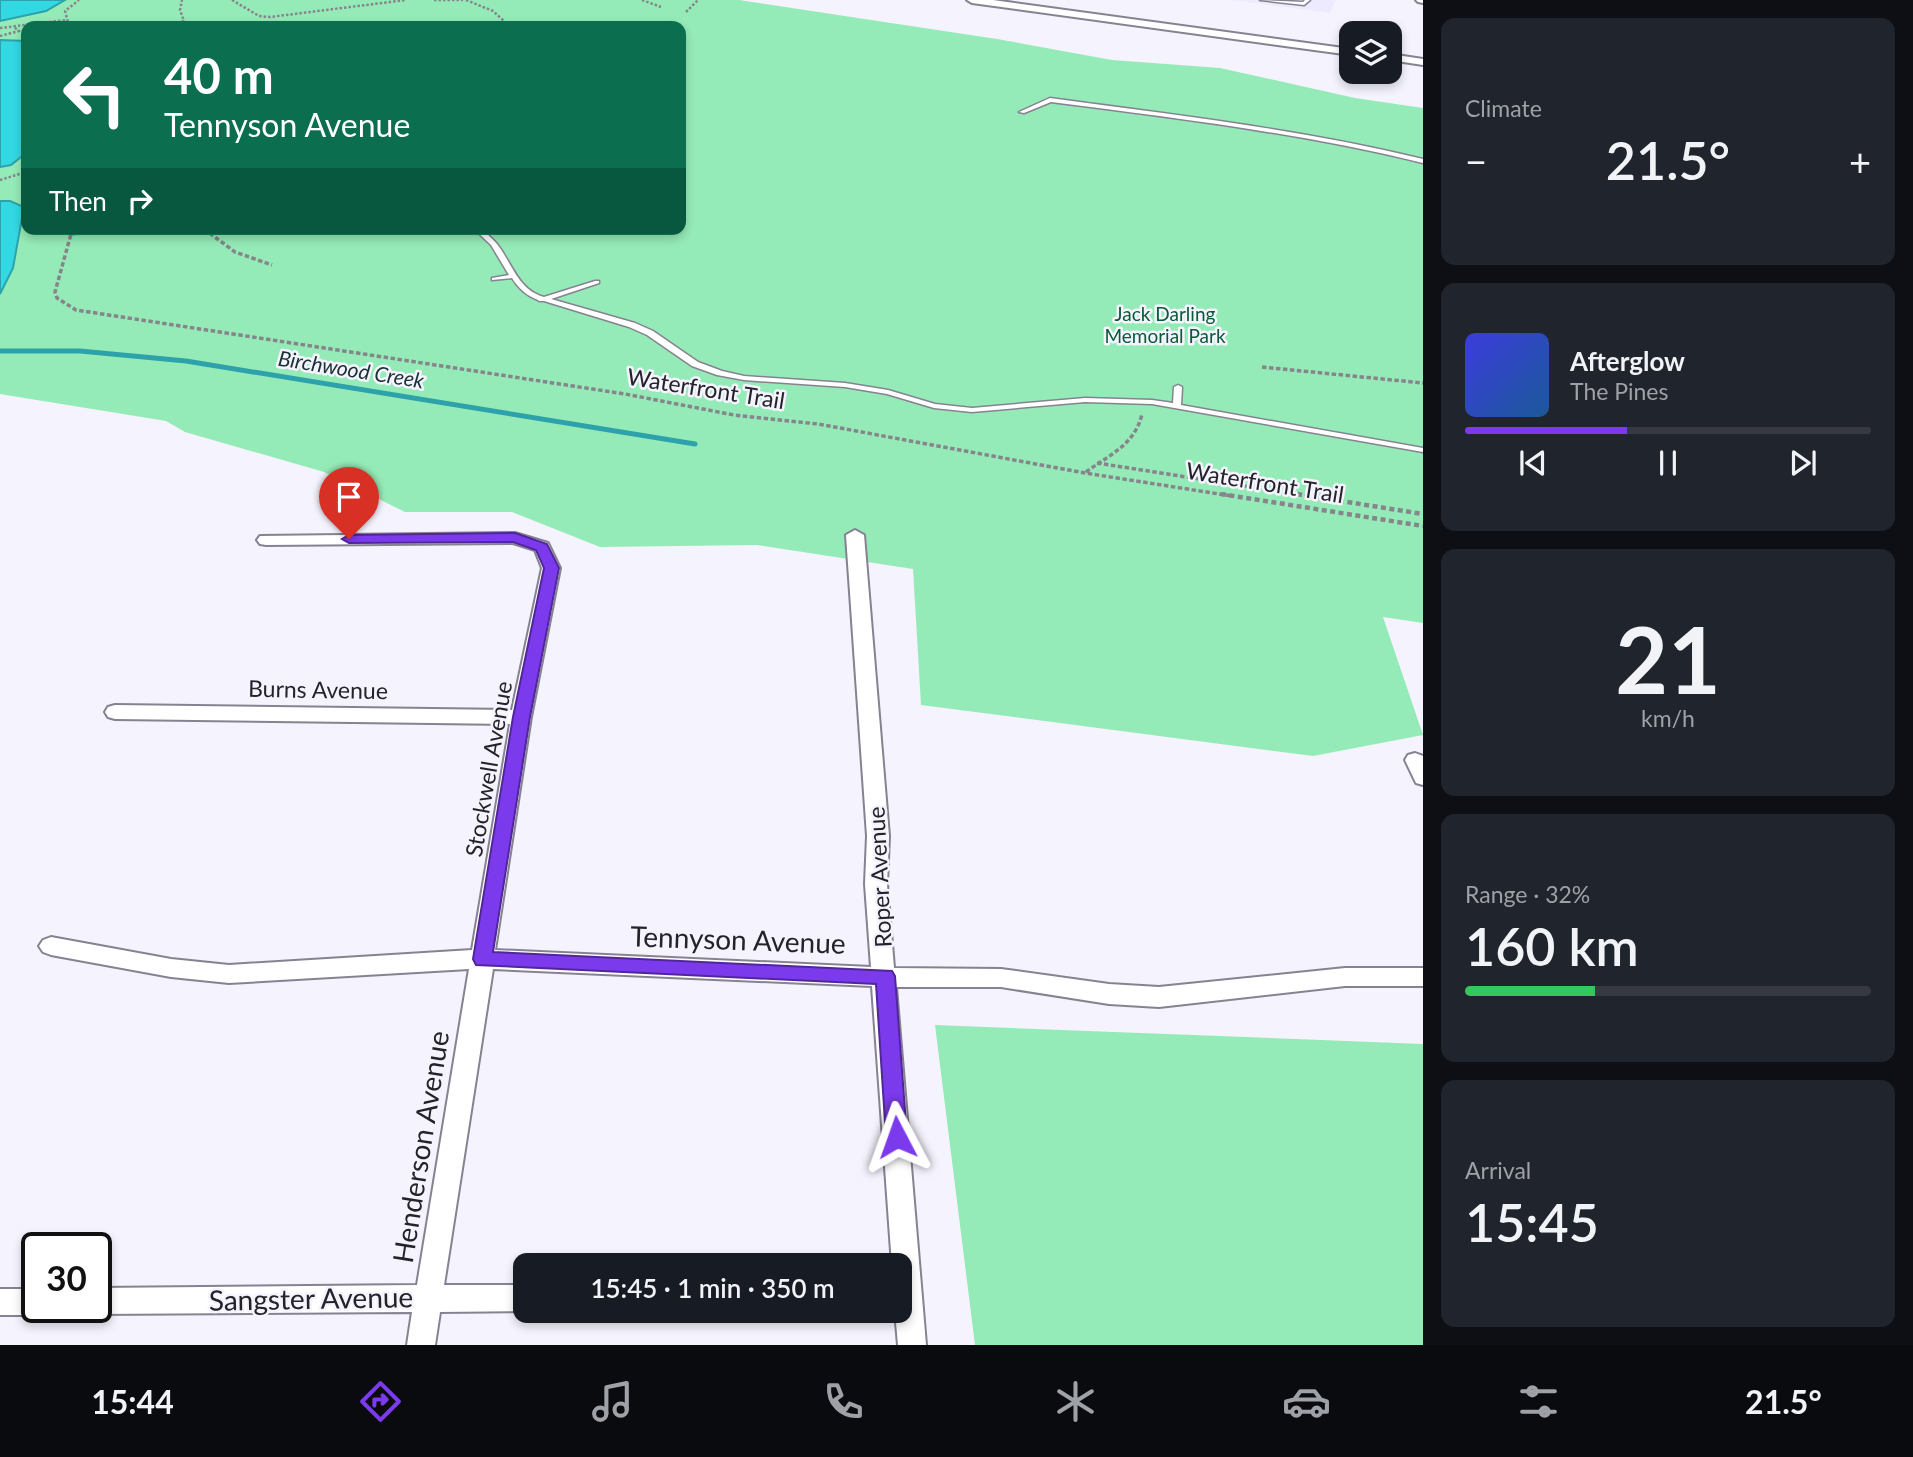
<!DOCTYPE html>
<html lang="en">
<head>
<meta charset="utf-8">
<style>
	:root { --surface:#171b24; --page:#20242c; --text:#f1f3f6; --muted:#9ea1a6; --line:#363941; --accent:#7c3aed }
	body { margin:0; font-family:Lato,sans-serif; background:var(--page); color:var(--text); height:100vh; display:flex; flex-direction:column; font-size:26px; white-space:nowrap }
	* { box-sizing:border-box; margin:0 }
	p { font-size:23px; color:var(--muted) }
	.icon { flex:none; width:38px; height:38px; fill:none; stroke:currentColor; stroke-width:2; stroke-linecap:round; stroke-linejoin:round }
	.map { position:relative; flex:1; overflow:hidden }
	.details { display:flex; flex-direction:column; gap:18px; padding:18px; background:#0d0f14; width:490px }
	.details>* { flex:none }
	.banner { position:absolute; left:21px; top:21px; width:665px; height:214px; border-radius:14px; box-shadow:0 4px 10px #0003; background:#0b6e4f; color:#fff; overflow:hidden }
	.fabs { position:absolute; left:1339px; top:21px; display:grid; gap:14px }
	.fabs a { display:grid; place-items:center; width:63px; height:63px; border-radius:14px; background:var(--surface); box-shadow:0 4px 10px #0003; font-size:35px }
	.speed { position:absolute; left:21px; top:1232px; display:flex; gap:14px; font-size:35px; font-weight:700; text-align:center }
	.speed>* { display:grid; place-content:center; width:91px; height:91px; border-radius:50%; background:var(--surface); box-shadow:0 4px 10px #0003; line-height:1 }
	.speed .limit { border:4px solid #111; border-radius:10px; background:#fff; color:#111 }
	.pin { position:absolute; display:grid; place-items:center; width:60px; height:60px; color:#fff; margin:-72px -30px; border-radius:50% 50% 50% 0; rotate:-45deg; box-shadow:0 0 7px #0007 }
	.pin .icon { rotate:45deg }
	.me { position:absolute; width:77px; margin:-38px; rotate:356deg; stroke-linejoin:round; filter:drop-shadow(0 0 5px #0008) }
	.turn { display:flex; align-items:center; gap:24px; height:147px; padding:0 28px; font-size:32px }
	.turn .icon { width:91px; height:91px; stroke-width:2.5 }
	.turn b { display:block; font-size:49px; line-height:60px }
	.then { display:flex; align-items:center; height:66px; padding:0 28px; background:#0003; gap:14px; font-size:26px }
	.big { font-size:52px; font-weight:600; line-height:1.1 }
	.details .tile { flex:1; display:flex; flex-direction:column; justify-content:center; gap:10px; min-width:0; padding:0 24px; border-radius:14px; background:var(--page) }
	.details .dial { align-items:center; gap:0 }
	.dial b { font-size:91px; line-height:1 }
	.song { display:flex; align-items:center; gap:21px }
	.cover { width:84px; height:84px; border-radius:10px; background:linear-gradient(135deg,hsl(240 70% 55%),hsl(210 70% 35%)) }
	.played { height:7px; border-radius:4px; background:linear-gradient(90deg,var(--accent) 40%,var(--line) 40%) }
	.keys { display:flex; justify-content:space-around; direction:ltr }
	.heat { display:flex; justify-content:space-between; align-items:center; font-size:38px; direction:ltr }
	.charge { height:10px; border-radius:5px; background:linear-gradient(90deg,#34c759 32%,var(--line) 0) }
	.trip { position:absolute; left:513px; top:1253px; width:399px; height:70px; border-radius:14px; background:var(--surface); box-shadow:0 4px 10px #0003; font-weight:600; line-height:70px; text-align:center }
	.menu { display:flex; height:112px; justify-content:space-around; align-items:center; background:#090b0e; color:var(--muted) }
	.menu .icon { width:49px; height:49px }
	.menu .active { color:var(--accent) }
	.menu b { font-size:32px; color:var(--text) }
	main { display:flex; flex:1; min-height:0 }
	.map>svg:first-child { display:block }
	.built { fill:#eeeafe }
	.green { fill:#95ebb7 }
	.water { fill:#33d8e2; stroke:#2ea2aa; stroke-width:2 }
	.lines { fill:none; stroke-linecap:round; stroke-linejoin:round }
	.stream { stroke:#2ea2aa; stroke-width:5 }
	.service-casing { stroke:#868292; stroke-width:3 }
	.minor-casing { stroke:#868292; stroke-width:4 }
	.path-far2 { stroke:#86858c; stroke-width:2.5; stroke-dasharray:2.5 2; stroke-linecap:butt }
	.path-far1 { stroke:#86858c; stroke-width:3.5; stroke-dasharray:4.5 2.5; stroke-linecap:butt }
	.path { stroke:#86858c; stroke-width:4.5; stroke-dasharray:5 3.5; stroke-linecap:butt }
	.service { fill:#fff; fill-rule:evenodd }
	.minor { fill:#fff; fill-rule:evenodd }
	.route { fill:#7c3aed; stroke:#51269a; stroke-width:2 }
	.labels { text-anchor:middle; stroke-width:5; stroke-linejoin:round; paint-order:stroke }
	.far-park-label { font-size:19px; fill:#095a35; stroke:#f5f3fd }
	.far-water-label { font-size:21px; font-style:italic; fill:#183133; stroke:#f5f3fd }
	.street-label { font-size:23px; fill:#242329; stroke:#f5f3fd }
	.near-street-label { font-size:28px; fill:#242329; stroke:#f5f3fd }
</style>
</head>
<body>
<main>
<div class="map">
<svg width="1423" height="1345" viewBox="0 0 1423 1345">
	<rect width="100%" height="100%" fill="#f5f3fd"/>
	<polygon class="built" points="1234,0 1336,0 1330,13"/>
	<g class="green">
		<polygon points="65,0 739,0 997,39 1112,60 1220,68 1355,98 1423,108 1423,623 1383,617 1423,735 1313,756 921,705 913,569 757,545 600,547 512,512 405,512 324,472 185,432 166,421 0,394 0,294 13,268 10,201 0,201 0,167 11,165 26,153 26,229 681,229 681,26 26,26 26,41 0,40 0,21 46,11"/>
		<polygon points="935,1025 1423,1044 1423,1345 975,1345"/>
	</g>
	<g class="water">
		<polygon points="0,0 65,0 46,11 0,21"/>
		<polygon points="0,40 26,41 26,153 11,165 0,167"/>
		<polygon points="0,201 10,201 24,207 13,268 0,294"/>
	</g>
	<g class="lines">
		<polyline class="stream" points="0,351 80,351 186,361 695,444"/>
		<g class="service-casing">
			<g id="service">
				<polygon points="1260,0 1303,2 1305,0 1310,0 1304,5"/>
				<path d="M1050,98C1175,115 1300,129 1423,159V163C1301,133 1175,118 1051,102L1024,113L1019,112Z"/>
				<path d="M474,229H481C487,234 493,239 497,244C512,263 518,290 544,297L595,281H599V283L551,299L635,323L653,331L698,362L722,371L744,376L845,383L888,390L935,404L972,408L1085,398L1152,400L1173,403L1174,387L1178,385L1182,387L1181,405L1423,448V452L1152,404L1085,402L972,412L934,408L887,394L845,387L744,380L717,375L692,366L647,335L629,327L544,301H539L538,300C527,296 518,288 512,278L492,280V278L509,275L491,245Z"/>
			</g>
		</g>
		<g class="minor-casing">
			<g id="minor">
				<polygon points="967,0 993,0 1351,49 1351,55 972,3"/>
				<polygon points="1416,0 1423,0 1423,3 1418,2"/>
				<polygon points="1390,54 1423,59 1423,65 1390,60"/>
				<polygon points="855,530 864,535 889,836 887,884 894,968 1001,969 1109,984 1159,987 1345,968 1423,968 1423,986 1345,986 1159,1007 1109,1004 1001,987 896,987 926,1345 898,1345 895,1311 900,1311 900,1265 892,1265 872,986 493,969 444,1285 525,1285 527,1311 440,1312 435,1345 407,1345 412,1312 96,1314 86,1311 85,1307 96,1307 96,1288 417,1285 469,969 229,983 171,977 51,955 43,952 39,946 43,940 51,937 171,959 229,965 472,950 510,724 115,719 108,717 105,712 108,707 115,705 512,710 542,568 535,550 513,543 266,545 260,544 257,540 260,536 515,533 548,543 560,568 531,717 495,950 871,967 865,884 867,836 846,535"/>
				<polygon points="1415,753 1423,756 1423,785 1416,783 1405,760 1408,755"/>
				<polygon points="0,1289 37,1289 37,1307 49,1307 47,1312 37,1315 0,1315"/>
			</g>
		</g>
		<g class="path-far2">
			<polyline points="232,0 259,16 270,17 406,0"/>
			<polyline points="434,0 463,0"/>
			<polyline points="466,0 493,11 504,21"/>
			<polyline points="642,0 661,7"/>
			<polyline points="686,12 698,0"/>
			<polyline points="69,26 65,11 79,0"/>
			<polyline points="169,26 184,21 180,10 182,0"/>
			<polyline points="0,28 66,20"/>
			<polyline points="0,36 19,31 14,27"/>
			<polyline points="0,180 26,172"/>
		</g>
		<g class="path-far1">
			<polyline points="68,229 71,234 55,292 57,298 76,310 625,394 734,415 818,424 1085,473 1232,496"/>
			<polyline points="204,229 235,252 272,265"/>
			<polyline points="71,234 129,229"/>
			<polyline points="1262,367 1423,383"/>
			<polyline points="1097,463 1308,496"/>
			<path d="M1086,472C1109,455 1135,445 1142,414"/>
		</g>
		<g class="path">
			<polyline points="1221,494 1423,526"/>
			<polyline points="1297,494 1423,514"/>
		</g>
		<use href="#service" class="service"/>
		<use href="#minor" class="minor"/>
	</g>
	<polygon class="route" points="515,533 547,544 559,568 530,717 493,952 892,971 895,976 907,1137 904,1143 897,1146 889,1143 886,1137 876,984 476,965 473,959 513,717 544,568 536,550 513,542 349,543 342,539 349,535"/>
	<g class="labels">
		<g class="far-park-label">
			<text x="1165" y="321">Jack Darling<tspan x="1165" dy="22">Memorial Park</tspan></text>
		</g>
		<g class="far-water-label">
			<text transform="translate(351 370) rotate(9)" y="7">Birchwood Creek</text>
		</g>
		<g class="street-label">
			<text transform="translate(706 389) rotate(9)" y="8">Waterfront Trail</text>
			<text transform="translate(1265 483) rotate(9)" y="8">Waterfront Trail</text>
			<text transform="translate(318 690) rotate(1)" y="8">Burns Avenue</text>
			<text transform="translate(489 769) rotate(-80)" y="8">Stockwell Avenue</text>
			<text transform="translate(880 877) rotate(-93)" y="8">Roper Avenue</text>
		</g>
		<g class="near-street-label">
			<text transform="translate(738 940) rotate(2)" y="10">Tennyson Avenue</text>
			<text transform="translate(421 1147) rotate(-81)" y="10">Henderson Avenue</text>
			<text transform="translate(311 1299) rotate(-1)" y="10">Sangster Avenue</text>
		</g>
	</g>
</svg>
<div class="fabs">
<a><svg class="icon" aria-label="layers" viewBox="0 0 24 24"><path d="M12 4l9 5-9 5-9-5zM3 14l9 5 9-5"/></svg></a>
</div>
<div class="speed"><div class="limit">30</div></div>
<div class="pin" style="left:349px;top:539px;background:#d93025"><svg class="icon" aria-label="arrive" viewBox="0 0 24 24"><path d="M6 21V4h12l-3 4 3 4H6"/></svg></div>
<svg class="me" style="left:897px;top:1137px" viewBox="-20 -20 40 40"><path d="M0-17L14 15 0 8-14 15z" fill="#7c3aed" stroke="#fff" stroke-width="4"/></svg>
<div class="trip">15:45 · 1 min · 350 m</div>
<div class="banner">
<div class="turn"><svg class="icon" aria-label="left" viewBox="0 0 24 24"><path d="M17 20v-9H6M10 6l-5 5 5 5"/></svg><div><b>40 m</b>Tennyson Avenue</div></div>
<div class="then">Then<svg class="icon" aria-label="right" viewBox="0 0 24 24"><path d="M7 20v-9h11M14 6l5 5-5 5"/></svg></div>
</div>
</div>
<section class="details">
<div class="tile"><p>Climate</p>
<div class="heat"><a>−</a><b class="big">21.5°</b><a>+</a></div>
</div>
<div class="tile">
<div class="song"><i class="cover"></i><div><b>Afterglow</b><p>The Pines</p></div></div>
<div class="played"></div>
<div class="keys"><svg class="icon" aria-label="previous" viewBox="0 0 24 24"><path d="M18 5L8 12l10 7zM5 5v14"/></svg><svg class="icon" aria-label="pause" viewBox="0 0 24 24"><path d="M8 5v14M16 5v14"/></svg><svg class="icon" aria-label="next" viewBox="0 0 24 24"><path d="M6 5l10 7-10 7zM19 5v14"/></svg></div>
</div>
<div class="tile dial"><b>21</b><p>km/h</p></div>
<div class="tile"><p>Range · 32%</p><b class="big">160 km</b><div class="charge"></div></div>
<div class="tile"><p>Arrival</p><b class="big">15:45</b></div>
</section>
</main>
<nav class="menu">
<b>15:44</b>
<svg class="icon active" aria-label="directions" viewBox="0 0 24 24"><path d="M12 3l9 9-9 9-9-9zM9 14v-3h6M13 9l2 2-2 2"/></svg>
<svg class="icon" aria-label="music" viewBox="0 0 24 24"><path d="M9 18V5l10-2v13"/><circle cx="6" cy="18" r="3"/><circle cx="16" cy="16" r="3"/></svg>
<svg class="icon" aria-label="phone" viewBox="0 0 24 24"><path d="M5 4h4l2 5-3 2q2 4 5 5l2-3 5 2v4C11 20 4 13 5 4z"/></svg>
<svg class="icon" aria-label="climate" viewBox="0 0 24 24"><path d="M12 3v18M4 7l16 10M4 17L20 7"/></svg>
<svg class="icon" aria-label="car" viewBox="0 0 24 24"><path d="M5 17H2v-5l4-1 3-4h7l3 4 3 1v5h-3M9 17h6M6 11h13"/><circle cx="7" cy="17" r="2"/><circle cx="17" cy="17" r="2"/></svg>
<svg class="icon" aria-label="filters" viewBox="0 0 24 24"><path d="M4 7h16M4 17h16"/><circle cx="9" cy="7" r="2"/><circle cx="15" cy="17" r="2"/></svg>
<b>21.5°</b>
</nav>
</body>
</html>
